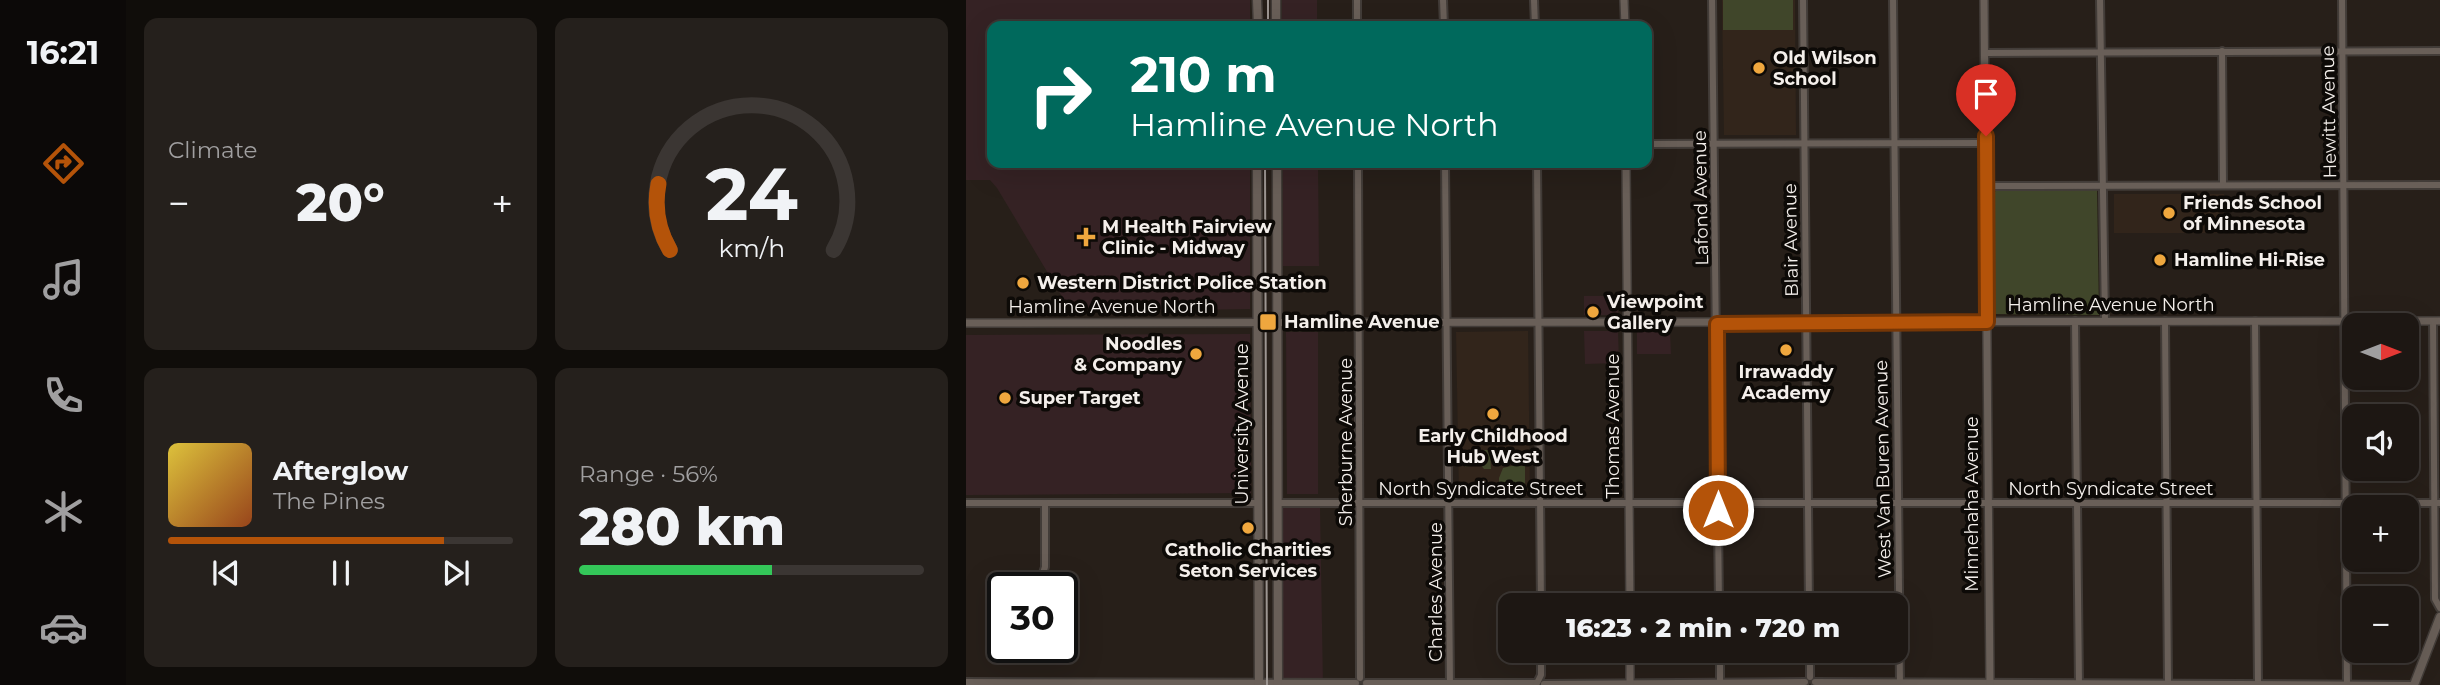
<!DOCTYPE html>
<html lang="en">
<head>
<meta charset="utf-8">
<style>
	:root { --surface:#1d1713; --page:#25201c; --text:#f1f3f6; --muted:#a09fa0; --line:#3b3633; --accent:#b45309 }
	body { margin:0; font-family:Montserrat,sans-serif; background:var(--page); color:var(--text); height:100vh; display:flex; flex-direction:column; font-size:26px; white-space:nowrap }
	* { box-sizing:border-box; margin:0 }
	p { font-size:23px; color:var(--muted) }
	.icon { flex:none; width:38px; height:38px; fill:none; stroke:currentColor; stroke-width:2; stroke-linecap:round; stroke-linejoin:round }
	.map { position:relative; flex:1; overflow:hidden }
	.panel { display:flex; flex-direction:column; gap:18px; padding:18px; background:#100d0a; width:840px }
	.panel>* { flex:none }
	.banner { position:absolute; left:21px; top:21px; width:665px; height:147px; border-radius:14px; box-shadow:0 7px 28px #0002,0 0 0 2px var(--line); background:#00695c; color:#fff; overflow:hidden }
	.needle { width:46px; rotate:90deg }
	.tools { position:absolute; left:1376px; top:313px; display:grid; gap:14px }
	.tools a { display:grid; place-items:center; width:77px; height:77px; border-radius:14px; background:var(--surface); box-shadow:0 7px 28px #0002,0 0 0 2px var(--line); font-size:35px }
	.speed { position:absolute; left:21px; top:572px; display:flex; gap:14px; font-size:35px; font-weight:700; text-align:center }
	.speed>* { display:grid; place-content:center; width:91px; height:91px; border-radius:50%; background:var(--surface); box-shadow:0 7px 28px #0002,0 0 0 2px var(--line); line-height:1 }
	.speed .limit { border:4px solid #111; border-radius:10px; background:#fff; color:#111 }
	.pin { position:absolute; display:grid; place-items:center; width:60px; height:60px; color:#fff; margin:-72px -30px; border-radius:50% 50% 50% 0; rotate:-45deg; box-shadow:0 0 7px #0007 }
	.pin .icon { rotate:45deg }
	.me { position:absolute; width:77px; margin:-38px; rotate:0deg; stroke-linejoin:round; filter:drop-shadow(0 0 5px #0008) }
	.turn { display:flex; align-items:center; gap:24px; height:147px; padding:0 28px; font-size:32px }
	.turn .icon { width:91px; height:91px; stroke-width:2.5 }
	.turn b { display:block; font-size:49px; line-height:60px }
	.big { font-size:52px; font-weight:800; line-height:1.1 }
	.panel .tile { flex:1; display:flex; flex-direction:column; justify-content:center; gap:10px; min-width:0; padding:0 24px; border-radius:14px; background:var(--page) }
	.panel .dial { align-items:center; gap:0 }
	.dial svg { height:182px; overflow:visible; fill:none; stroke:var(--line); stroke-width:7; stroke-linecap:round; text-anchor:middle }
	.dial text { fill:var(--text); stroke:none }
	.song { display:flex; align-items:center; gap:21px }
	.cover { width:84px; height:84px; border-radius:10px; background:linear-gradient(135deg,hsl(50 70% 55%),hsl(20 70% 35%)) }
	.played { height:7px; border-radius:4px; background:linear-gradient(90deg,var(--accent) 80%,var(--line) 80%) }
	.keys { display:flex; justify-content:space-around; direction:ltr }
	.heat { display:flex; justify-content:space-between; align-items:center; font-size:38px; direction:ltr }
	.charge { height:10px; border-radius:5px; background:linear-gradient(90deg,#34c759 56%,var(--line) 0) }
	.panel .tiles { flex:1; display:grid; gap:18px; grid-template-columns:repeat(2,1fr) }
	.trip { position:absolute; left:532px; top:593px; width:410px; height:70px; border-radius:14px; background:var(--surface); box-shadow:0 7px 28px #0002,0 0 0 2px var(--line); font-weight:800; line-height:70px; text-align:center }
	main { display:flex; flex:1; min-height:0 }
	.dock { display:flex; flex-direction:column; width:126px; justify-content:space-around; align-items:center; background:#0c0908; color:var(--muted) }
	.dock .icon { width:49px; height:49px }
	.dock .current { color:var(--accent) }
	.dock b { font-size:32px; color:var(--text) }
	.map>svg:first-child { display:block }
	.commercial { fill:#352224 }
	.built { fill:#32251b }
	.green { fill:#40462a }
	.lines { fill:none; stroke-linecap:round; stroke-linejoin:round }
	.minor-casing { stroke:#423c38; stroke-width:10 }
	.tertiary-casing { stroke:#423c38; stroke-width:10 }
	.secondary-casing { stroke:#423c38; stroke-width:11 }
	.minor { stroke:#695f58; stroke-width:6 }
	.tertiary { stroke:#695f58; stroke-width:7 }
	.secondary { stroke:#695f58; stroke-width:8 }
	.tram { stroke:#9d9692; stroke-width:2 }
	.route-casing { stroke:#753606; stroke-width:18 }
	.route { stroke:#b45309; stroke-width:12 }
	.poi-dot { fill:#efa73e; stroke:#0d0a07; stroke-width:2.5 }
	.labels { text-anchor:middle; stroke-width:7; stroke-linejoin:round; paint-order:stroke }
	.poi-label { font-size:18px; font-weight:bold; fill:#f4efeb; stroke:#0d0a07; text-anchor:start }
	.street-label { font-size:18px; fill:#f4efeb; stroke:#0d0a07 }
</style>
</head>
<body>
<main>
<nav class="dock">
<b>16:21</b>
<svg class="icon current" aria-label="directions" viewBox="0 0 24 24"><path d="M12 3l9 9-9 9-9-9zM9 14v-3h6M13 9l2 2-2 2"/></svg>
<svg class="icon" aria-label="music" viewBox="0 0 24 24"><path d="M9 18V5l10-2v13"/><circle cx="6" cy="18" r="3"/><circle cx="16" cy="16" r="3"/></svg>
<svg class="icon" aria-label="phone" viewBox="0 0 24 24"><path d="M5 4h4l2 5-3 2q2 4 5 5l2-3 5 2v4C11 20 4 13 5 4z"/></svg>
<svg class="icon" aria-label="climate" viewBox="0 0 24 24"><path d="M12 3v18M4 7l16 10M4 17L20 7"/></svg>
<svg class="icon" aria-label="car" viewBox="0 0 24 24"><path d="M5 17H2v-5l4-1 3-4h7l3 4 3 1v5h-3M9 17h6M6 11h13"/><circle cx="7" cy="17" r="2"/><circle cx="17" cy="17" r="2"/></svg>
</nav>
<section class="panel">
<div class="tiles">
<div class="tile"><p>Climate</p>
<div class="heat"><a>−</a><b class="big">20°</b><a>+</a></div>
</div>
<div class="tile dial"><svg viewBox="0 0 100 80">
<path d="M14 69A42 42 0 1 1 86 69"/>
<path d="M14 69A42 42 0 0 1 9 40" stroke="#b45309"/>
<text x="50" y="56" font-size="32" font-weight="700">24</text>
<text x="50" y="72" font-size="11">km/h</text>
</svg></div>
<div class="tile">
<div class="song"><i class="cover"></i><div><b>Afterglow</b><p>The Pines</p></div></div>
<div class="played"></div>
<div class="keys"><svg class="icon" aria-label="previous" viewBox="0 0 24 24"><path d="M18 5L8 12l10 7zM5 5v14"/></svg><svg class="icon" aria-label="pause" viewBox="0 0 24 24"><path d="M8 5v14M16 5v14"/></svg><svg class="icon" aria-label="next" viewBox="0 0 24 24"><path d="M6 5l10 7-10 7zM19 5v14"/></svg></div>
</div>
<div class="tile"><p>Range · 56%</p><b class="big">280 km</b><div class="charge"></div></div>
</div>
</section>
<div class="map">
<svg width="1474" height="685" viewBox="0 0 1474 685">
	<rect width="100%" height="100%" fill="#271f19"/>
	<g class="commercial">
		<polygon points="0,0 284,0 284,26 26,26 26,163 284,163 284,309 98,312 98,300 31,188 24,180 0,180"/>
		<rect x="316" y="0" width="35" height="26"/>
		<polygon points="317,163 352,163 353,266 317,266"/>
		<rect x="618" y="296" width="34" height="19"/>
		<polygon points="618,331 652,331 653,363 619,364"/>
		<polygon points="320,332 352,332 352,494 321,494"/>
		<polygon points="671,332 704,332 705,354 671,354"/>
		<polygon points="284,334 285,493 0,495 0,335"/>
		<polygon points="354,506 357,685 316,685 315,507"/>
	</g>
	<g class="built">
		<polygon points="756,0 829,0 830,135 758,135"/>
		<rect x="1148" y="194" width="110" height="39"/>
		<polygon points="562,331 564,495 493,495 490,332"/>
	</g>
	<g class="green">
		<rect x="757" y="0" width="70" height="30"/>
		<polygon points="1032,189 1131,189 1133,315 1028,314 1026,194"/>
		<polygon points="499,450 524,450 525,469 518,469 514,464 499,467"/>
		<polygon points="549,465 559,466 559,488 557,491 533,491 533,478 537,468"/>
	</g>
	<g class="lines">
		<g class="minor-casing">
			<g id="minor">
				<polyline points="391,0 391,26"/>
				<polyline points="477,0 478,26"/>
				<polyline points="568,0 569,26"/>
				<polyline points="746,0 753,606"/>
				<polyline points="837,0 843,606"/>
				<polyline points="927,0 934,685"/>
				<polyline points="1134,0 1139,320"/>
				<polyline points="1376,0 1381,685"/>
				<polyline points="1256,51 1257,185"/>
				<polyline points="1019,53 1474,51"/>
				<polyline points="681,144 1020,143"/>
				<polyline points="392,163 394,678"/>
				<polyline points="479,163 484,685"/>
				<polyline points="571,163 575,606"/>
				<polyline points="1020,186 1474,185"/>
				<polyline points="1109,321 1113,685"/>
				<polyline points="1199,321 1202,685"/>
				<polyline points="1289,321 1292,685"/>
				<polyline points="1467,321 1469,599 1474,608"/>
				<polyline points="0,503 292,503"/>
				<polyline points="312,503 1474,503"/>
				<polyline points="74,582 79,567 79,503"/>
				<polyline points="754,651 754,685"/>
				<polyline points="844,651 844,677"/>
				<polyline points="0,682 390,683"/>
				<polyline points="849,682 1448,685"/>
				<polyline points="400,683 570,683"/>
				<polyline points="578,684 839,682"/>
				<polyline points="570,685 575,675 575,651"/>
			</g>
		</g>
		<g class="tertiary-casing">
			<g id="tertiary">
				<polyline points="658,0 659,26"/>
				<polyline points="1018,0 1024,685"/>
				<polyline points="660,163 664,606"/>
				<polyline points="0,323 1474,321"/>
				<polyline points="664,651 664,685"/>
			</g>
		</g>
		<g class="secondary-casing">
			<g id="secondary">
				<polyline points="291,0 292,26"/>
				<polyline points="310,0 310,26"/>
				<polyline points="291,163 293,685"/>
				<polyline points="311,163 312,685"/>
				<polyline points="1448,685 1474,617"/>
			</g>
		</g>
		<use href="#minor" class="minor"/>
		<use href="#tertiary" class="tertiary"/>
		<use href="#secondary" class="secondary"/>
		<g class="tram">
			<polyline points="302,0 302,26"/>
			<polyline points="299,163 301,685"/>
		</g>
	</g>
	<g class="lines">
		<g class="route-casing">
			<polyline id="route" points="752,510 751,324 1021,322 1020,136"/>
		</g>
		<use href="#route" class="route"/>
	</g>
	<g class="poi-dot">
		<circle cx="793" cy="68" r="7"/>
		<circle cx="1203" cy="213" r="7"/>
		<path d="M116.5 226.5h7v7h7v7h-7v7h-7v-7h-7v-7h7z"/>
		<circle cx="1194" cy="260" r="7"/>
		<circle cx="57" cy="283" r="7"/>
		<circle cx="627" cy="312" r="7"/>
		<rect x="293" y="313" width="18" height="18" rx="3.5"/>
		<circle cx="820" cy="350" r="7"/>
		<circle cx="230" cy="354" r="7"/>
		<circle cx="39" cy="398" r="7"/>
		<circle cx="527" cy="414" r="7"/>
		<circle cx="282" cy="528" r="7"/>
	</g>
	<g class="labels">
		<g class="poi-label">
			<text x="807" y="64">Old Wilson<tspan x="807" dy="21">School</tspan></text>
			<text x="1217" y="209">Friends School<tspan x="1217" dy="21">of Minnesota</tspan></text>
			<text x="136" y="233">M Health Fairview<tspan x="136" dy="21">Clinic - Midway</tspan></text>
			<text x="1208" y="266">Hamline Hi-Rise</text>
			<text x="71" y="289">Western District Police Station</text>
			<text x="641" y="308">Viewpoint<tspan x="641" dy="21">Gallery</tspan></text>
			<text x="318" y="328">Hamline Avenue</text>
			<text x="216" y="350" text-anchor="end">Noodles<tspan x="216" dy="21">&amp; Company</tspan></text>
			<text x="820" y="378" text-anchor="middle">Irrawaddy<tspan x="820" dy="21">Academy</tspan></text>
			<text x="53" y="404">Super Target</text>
			<text x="527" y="442" text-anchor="middle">Early Childhood<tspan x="527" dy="21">Hub West</tspan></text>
			<text x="282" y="556" text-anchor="middle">Catholic Charities<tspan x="282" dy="21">Seton Services</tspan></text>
		</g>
		<g class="street-label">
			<text transform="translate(1363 112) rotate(-91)" y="6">Hewitt Avenue</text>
			<text transform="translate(735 198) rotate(-91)" y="6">Lafond Avenue</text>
			<text transform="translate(825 240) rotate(-91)" y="6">Blair Avenue</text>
			<text x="1145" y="311">Hamline Avenue North</text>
			<text x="146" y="313">Hamline Avenue North</text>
			<text transform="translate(276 424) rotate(-90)" y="6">University Avenue</text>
			<text transform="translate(647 426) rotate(-90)" y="6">Thomas Avenue</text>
			<text transform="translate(380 442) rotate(-90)" y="6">Sherburne Avenue</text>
			<text transform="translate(917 469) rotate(-91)" y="6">West Van Buren Avenue</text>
			<text x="515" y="495">North Syndicate Street</text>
			<text x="1145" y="495">North Syndicate Street</text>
			<text transform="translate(1006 504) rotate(-90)" y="6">Minnehaha Avenue</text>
			<text transform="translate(470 592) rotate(-90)" y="6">Charles Avenue</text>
		</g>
	</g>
</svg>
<div class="tools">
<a><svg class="needle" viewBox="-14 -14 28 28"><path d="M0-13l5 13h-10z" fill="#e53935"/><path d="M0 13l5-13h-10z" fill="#a09fa0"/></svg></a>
<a><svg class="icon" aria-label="sound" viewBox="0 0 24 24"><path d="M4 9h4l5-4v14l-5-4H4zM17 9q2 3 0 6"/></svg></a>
<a>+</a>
<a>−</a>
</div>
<div class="speed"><div class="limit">30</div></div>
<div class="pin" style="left:1020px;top:136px;background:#d93025"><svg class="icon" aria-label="arrive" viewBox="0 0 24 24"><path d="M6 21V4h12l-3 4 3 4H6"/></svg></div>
<svg class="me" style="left:752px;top:510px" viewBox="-20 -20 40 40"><circle r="17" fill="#b45309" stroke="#fff" stroke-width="3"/><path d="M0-11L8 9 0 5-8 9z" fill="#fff"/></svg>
<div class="trip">16:23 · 2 min · 720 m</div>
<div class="banner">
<div class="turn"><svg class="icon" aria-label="right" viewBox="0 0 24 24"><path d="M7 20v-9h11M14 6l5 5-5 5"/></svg><div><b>210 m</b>Hamline Avenue North</div></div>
</div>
</div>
</main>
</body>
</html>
